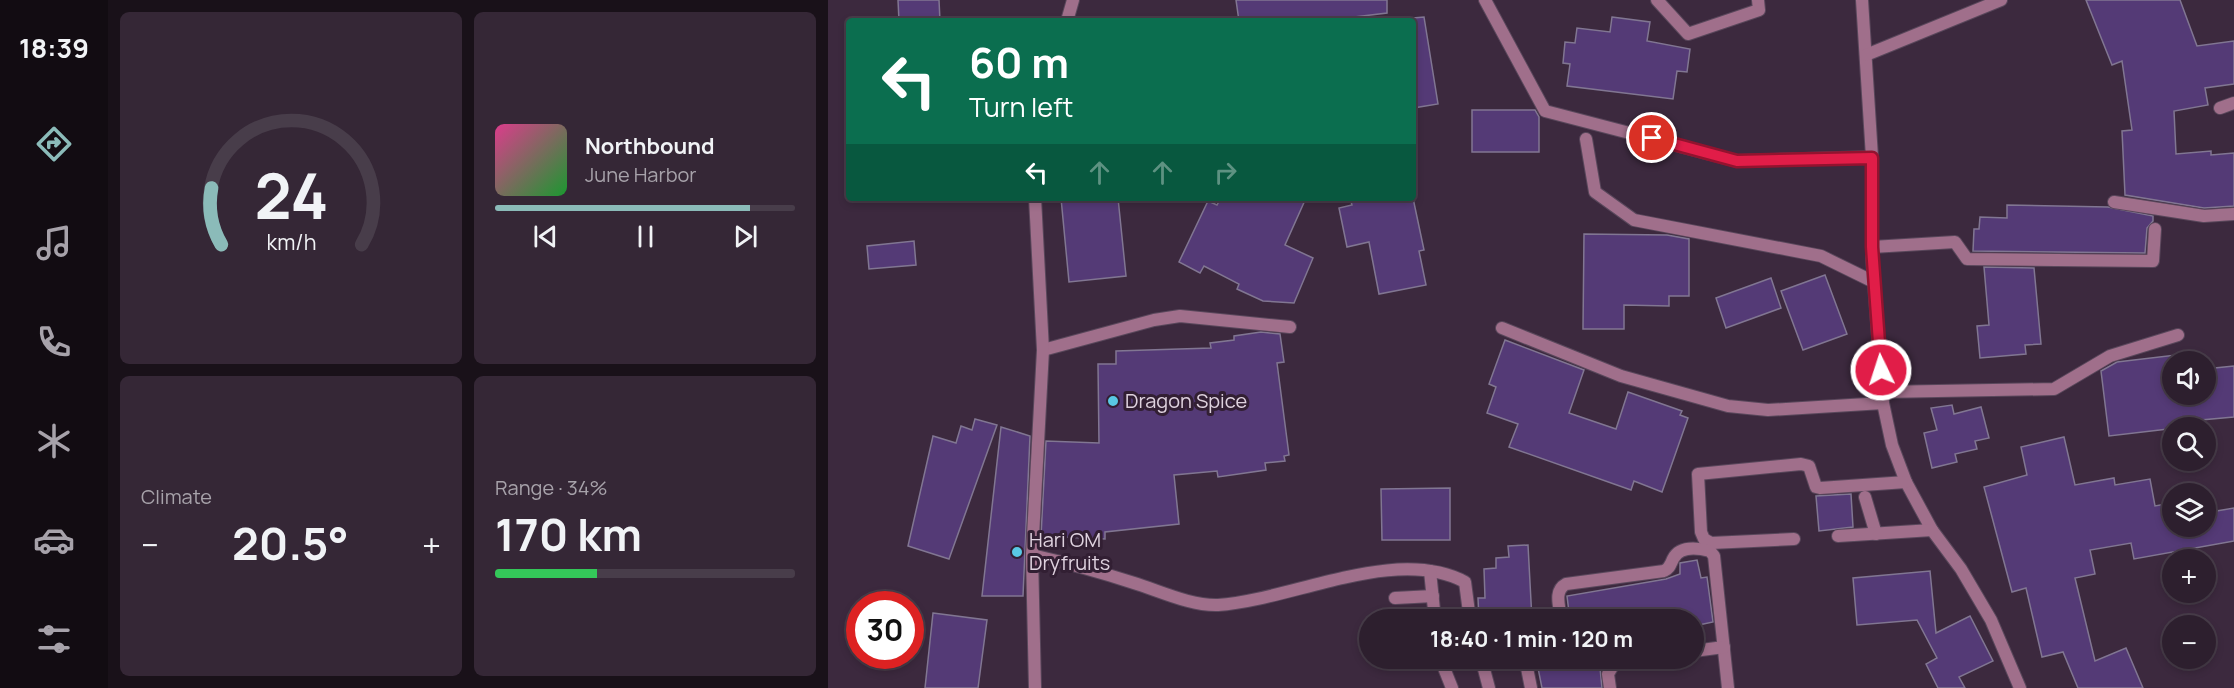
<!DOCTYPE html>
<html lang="en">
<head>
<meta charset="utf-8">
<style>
	:root { --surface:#2d1f2e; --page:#352736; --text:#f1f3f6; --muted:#a7a2aa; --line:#483d4a; --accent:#8bbbb9 }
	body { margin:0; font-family:Manrope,sans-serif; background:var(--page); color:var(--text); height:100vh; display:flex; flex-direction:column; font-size:22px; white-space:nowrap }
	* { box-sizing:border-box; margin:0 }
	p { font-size:20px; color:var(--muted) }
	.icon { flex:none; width:33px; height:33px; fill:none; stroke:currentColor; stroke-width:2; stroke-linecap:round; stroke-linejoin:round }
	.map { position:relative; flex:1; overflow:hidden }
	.sheet { display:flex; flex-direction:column; gap:12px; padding:12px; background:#191119; width:720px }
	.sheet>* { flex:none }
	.hud { position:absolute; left:18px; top:18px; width:570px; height:183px; border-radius:6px; box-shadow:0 3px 9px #0003,0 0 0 2px var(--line); background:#0b6e4f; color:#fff; overflow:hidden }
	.fabs { position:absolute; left:1334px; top:351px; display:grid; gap:12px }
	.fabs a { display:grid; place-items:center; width:54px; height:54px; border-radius:50%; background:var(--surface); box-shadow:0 3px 9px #0003,0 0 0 2px var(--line); font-size:30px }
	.speed { position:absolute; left:18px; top:591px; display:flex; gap:12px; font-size:30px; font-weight:700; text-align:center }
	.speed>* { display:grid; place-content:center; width:78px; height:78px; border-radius:50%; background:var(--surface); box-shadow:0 3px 9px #0003,0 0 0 2px var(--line); line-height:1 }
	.speed .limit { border:9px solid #d22; background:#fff; color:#111 }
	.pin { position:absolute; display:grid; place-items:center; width:51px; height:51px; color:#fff; margin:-26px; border:3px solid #fff; border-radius:50%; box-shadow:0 2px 6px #0007 }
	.me { position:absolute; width:66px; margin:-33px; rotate:356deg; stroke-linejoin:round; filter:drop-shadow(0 0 4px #0008) }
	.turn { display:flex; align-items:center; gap:21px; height:126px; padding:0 24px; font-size:27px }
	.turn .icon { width:78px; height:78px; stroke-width:2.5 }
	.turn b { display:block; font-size:42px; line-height:51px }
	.lanes { display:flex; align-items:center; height:57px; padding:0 24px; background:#0003; justify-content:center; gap:30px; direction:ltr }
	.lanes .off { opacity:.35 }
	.big { font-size:45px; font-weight:700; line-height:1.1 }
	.sheet .widget { flex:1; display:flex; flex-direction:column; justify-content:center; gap:9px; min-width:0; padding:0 21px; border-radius:9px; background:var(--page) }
	.sheet .dial { align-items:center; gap:0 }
	.dial svg { height:156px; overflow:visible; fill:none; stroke:var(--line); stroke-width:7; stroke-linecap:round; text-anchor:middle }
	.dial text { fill:var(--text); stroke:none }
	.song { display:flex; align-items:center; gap:18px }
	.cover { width:72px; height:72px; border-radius:9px; background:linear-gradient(135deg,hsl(330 70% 55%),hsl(130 70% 35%)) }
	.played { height:6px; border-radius:3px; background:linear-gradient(90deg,var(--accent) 85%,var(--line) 85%) }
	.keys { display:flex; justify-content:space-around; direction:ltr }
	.heat { display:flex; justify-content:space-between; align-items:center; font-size:33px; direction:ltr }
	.charge { height:9px; border-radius:4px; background:linear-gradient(90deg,#34c759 34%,var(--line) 0) }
	.sheet .tiles { flex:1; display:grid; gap:12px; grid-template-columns:repeat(2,1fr) }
	.trip { position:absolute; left:531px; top:609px; width:345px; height:60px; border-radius:30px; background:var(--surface); box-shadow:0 3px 9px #0003,0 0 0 2px var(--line); font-weight:700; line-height:60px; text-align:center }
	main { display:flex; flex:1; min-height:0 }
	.tabs { display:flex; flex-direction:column; width:108px; justify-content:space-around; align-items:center; background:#120c12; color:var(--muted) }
	.tabs .icon { width:42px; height:42px }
	.tabs .on { color:var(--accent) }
	.tabs b { font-size:27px; color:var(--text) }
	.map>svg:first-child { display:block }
	.building { fill:#543a76; stroke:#817692; stroke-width:1.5 }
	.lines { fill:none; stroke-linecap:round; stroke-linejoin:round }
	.lane-casing { stroke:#59475b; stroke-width:14 }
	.street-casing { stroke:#59475b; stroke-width:14 }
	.lane { stroke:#a06f8b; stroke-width:12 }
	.street { stroke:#a06f8b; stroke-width:12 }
	.route-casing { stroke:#92132f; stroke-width:15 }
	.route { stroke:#e11d48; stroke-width:10 }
	.poi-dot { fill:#59c8e4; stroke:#321f33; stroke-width:2 }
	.labels { text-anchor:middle; stroke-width:6; stroke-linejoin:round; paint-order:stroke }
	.poi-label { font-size:20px; fill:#dfd2df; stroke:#321f33; text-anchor:start }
</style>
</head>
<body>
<main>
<nav class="tabs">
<b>18:39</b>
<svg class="icon on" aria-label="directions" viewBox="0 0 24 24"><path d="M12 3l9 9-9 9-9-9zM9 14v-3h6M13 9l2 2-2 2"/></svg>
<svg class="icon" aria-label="music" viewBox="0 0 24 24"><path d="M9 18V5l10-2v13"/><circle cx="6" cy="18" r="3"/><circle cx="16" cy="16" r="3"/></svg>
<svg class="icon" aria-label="phone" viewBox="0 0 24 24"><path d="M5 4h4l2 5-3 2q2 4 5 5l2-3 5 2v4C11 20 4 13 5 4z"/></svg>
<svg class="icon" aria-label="climate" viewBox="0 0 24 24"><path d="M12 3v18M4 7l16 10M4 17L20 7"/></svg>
<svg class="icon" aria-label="car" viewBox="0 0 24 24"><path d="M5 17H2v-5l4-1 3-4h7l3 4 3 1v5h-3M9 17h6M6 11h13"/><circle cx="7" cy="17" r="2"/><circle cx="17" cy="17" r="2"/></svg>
<svg class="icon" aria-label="filters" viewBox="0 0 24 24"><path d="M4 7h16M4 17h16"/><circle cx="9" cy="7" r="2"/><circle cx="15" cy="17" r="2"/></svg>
</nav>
<section class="sheet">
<div class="tiles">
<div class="widget dial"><svg viewBox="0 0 100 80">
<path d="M14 69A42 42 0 1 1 86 69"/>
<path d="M14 69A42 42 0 0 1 9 40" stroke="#8bbbb9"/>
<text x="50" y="56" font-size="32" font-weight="700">24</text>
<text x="50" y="72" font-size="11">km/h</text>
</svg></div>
<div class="widget">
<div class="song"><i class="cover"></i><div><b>Northbound</b><p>June Harbor</p></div></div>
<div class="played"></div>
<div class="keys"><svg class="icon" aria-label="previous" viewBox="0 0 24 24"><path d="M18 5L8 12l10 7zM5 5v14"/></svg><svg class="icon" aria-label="pause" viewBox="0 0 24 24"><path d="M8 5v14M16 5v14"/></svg><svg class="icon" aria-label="next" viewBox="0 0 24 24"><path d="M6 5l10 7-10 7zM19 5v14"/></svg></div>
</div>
<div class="widget"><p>Climate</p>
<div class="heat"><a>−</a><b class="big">20.5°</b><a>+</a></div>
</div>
<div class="widget"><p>Range · 34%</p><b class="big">170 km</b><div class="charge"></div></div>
</div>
</section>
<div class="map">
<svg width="1406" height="688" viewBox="0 0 1406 688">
	<rect width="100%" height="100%" fill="#3c293e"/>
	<g class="building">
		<polygon points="70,0 111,0 112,21 71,21"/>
		<polygon points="408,0 559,0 559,13 493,21 411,21"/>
		<polygon points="1258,0 1352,0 1369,46 1406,41 1406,84 1377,88 1380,105 1346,111 1348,154 1383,151 1383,155 1406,153 1406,206 1376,208 1297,195 1294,131 1304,130 1294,61 1284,65"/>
		<polygon points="596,17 610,104 585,108 585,18"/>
		<polygon points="784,17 822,22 819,41 862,49 859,72 849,71 845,99 739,86 742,64 735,63 737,42 747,43 749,28 782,32"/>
		<polygon points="644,110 707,110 711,117 711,152 644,152"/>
		<polygon points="233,198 290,198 298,276 241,282"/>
		<polygon points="393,198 478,198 457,245 485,258 466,303 435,301 409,289 411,284 376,266 372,273 351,262 380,201 389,205"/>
		<polygon points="522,198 585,198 596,250 591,251 598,285 551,294 541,242 519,247 511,208 524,205"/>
		<polygon points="1179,205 1280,207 1325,216 1325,221 1319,228 1317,253 1145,251 1146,229 1151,229 1152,217 1179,218"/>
		<polygon points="756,234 839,235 861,239 861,296 841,296 841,306 796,305 796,329 755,329"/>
		<polygon points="86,241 88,265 41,269 39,246"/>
		<polygon points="1156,267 1206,268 1213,344 1197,345 1198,354 1152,358 1149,326 1161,325"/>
		<polygon points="997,275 1019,334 975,350 953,291"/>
		<polygon points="943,278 953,308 898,328 888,298"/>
		<polygon points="433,332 452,334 456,362 449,363 461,455 456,456 457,461 437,463 438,470 390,477 389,471 346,475 351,524 277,532 277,539 213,536 218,441 271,443 270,364 288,364 288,351 383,348 382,343 406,340 406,336"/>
		<polygon points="677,340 756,370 741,413 788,429 800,392 854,411 852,415 860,418 834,492 806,481 803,490 681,447 690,424 659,413 668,387 661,384"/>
		<polygon points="1365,353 1366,362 1344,362 1344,394 1377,394 1377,369 1406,366 1406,417 1373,420 1374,425 1281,436 1273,371 1289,362"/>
		<polygon points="1124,405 1126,414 1153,407 1161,438 1147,441 1149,449 1127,454 1129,462 1104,468 1096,433 1109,430 1103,408"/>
		<polygon points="147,419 169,425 121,559 80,546 105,436 128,443 133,426 144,430"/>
		<polygon points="173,427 202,436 195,596 154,596"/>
		<polygon points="1236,437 1247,485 1286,478 1287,485 1322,479 1327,506 1344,503 1344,526 1377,526 1377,513 1406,508 1406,541 1306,559 1303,543 1262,550 1267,574 1247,578 1267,661 1298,648 1315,688 1250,688 1235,652 1214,657 1198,588 1184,592 1156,487 1199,475 1193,447"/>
		<polygon points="622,488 622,540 554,540 553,489"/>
		<polygon points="1023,494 1025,527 991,531 988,496"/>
		<polygon points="700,545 704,620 651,620 650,598 657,598 656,569 668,568 668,558 681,557 680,546"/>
		<polygon points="869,560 873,578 879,577 885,622 866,626 866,620 742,620 739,596 838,579 852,574 852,563"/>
		<polygon points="1102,571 1108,633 1142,616 1165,661 1131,677 1137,688 1110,688 1098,664 1109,658 1089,620 1029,625 1025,578"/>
		<polygon points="105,613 159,620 150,688 97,688"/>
		<polygon points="708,658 771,658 774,688 714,688"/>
	</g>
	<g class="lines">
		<g class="lane-casing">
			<g id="lane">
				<polyline points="829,0 860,34 931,10 930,0"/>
				<polyline points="1044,247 1127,242 1139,259 1325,261 1327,229"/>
			</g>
		</g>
		<g class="street-casing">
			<g id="street">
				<polyline points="657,0 717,111 909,161 1044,157"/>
				<polyline points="1034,0 1044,157 1044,258 1055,403 1064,445 1078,482 1104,530 1133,569 1163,620 1192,688"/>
				<polyline points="239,21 245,0"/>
				<polyline points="1038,55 1173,0"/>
				<polyline points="1392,108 1406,103"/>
				<polyline points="758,139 767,192 806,220 993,256 1046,282"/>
				<polyline points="1286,202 1376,216 1406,214"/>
				<polyline points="674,328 793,376 900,406 940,410 1055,403"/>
				<polyline points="215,350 326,320 352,316 462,327"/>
				<polyline points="1054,392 1226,389 1282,356 1350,335"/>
				<polyline points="1037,497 1048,534"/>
				<polyline points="1010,536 1104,530"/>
				<polyline points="966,539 883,543 876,539 873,532 870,474 973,464 981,466 988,487 992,488 1078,482"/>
				<path d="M204,555C239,563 272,572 306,583C332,591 363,606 390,605C464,600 568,545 637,582L642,620"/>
				<polyline points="602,571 607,620"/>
				<polyline points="567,598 605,596"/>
				<path d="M733,620C732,607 725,591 738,584L836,571C842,568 842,565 845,559C852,545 870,548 882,551L886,556L900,688"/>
				<polyline points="866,651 896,647"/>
				<polyline points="612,658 624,688"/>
				<polyline points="653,658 661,688"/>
				<polyline points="697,658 703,688"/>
				<polyline points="207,688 204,555 215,350 207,198"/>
				<polyline points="782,688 780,674 786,664 819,658"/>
			</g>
		</g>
		<use href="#lane" class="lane"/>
		<use href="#street" class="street"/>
	</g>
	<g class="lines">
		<g class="route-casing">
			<polyline id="route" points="824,138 909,161 1044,158 1044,247 1053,370"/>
		</g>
		<use href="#route" class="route"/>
	</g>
	<g class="poi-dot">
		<circle cx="285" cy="401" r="6"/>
		<circle cx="189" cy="552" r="6"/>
	</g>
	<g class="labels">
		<g class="poi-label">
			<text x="297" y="408">Dragon Spice</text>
			<text x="201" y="547">Hari OM<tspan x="201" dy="23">Dryfruits</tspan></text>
		</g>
	</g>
</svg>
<div class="fabs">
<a><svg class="icon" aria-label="sound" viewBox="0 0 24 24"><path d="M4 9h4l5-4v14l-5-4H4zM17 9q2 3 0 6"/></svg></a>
<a><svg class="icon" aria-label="search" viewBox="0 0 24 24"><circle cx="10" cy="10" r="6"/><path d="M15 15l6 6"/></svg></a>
<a><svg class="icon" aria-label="layers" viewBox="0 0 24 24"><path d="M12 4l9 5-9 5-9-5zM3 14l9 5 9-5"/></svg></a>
<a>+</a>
<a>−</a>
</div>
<div class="speed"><div class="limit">30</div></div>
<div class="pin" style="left:824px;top:138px;background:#d93025"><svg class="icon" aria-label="arrive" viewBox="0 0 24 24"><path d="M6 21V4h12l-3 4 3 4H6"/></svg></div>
<svg class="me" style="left:1053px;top:370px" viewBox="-20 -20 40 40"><circle r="17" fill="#e11d48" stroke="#fff" stroke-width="3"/><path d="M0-11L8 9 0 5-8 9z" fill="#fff"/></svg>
<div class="trip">18:40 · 1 min · 120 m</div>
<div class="hud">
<div class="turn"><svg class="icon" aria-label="left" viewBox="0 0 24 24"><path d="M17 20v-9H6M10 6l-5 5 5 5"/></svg><div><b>60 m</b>Turn left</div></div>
<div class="lanes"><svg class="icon" aria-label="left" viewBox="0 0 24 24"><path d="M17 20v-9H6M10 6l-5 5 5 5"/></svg><svg class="icon off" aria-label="ahead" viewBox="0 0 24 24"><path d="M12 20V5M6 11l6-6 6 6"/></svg><svg class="icon off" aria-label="ahead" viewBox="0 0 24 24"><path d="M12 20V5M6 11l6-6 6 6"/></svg><svg class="icon off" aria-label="right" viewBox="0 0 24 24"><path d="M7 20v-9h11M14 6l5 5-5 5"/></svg></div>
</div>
</div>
</main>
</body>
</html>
